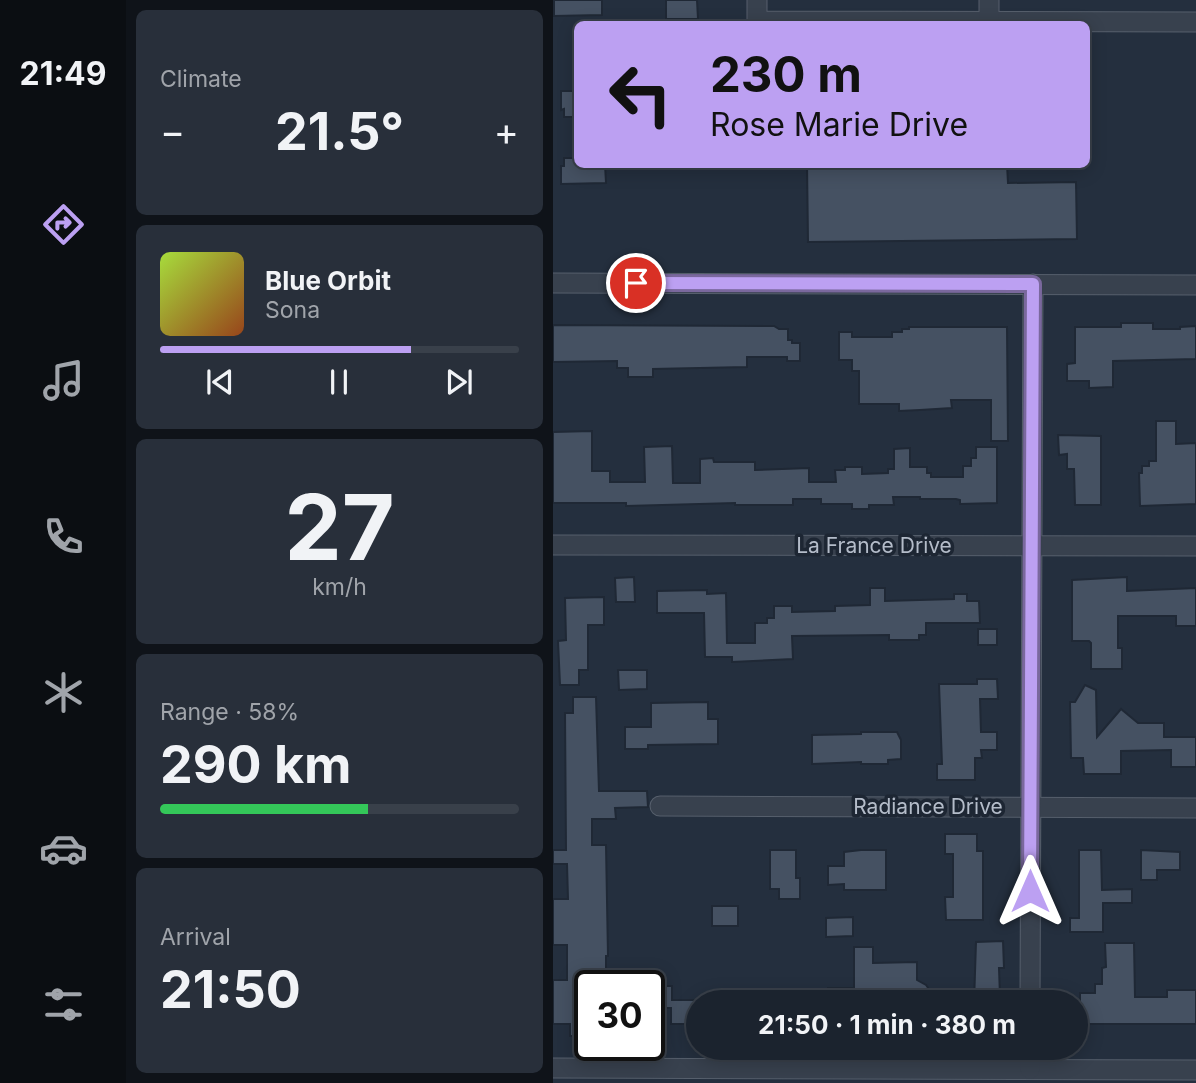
<!DOCTYPE html>
<html lang="en">
<head>
<meta charset="utf-8">
<style>
	:root { --surface:#1b232e; --page:#282f3a; --text:#f1f3f6; --muted:#a0a4aa; --line:#39404a; --accent:#bca0f2 }
	body { margin:0; font-family:Inter,sans-serif; background:var(--page); color:var(--text); height:100vh; display:flex; flex-direction:column; font-size:26px; white-space:nowrap }
	* { box-sizing:border-box; margin:0 }
	p { font-size:23px; color:var(--muted) }
	.icon { flex:none; width:38px; height:38px; fill:none; stroke:currentColor; stroke-width:2; stroke-linecap:round; stroke-linejoin:round }
	.map { position:relative; flex:1; overflow:hidden }
	.sheet { display:flex; flex-direction:column; gap:10px; padding:10px; background:#0f1319; width:427px }
	.sheet>* { flex:none }
	.banner { position:absolute; left:21px; top:21px; width:516px; height:147px; border-radius:10px; box-shadow:0 4px 18px #0003,0 0 0 2px var(--line); background:#bca0f2; color:#111; overflow:hidden }
	.speed { position:absolute; left:21px; top:970px; display:flex; gap:14px; font-size:35px; font-weight:700; text-align:center }
	.speed>* { display:grid; place-content:center; width:91px; height:91px; border-radius:50%; background:var(--surface); box-shadow:0 4px 18px #0003,0 0 0 2px var(--line); line-height:1 }
	.speed .limit { border:4px solid #111; border-radius:10px; background:#fff; color:#111 }
	.pin { position:absolute; display:grid; place-items:center; width:60px; height:60px; color:#fff; margin:-30px; border:4px solid #fff; border-radius:50%; box-shadow:0 2px 7px #0007 }
	.me { position:absolute; width:77px; margin:-38px; rotate:0deg; stroke-linejoin:round; filter:drop-shadow(0 0 5px #0008) }
	.turn { display:flex; align-items:center; gap:24px; height:147px; padding:0 21px; font-size:32px }
	.turn .icon { width:91px; height:91px; stroke-width:2.5 }
	.turn b { display:block; font-size:49px; line-height:60px }
	.big { font-size:52px; font-weight:700; line-height:1.1 }
	.sheet .card { flex:1; display:flex; flex-direction:column; justify-content:center; gap:10px; min-width:0; padding:0 24px; border-radius:10px; background:var(--page) }
	.sheet .dial { align-items:center; gap:0 }
	.dial b { font-size:91px; line-height:1 }
	.song { display:flex; align-items:center; gap:21px }
	.cover { width:84px; height:84px; border-radius:10px; background:linear-gradient(135deg,hsl(80 70% 55%),hsl(20 70% 35%)) }
	.played { height:7px; border-radius:4px; background:linear-gradient(90deg,var(--accent) 70%,var(--line) 70%) }
	.keys { display:flex; justify-content:space-around; direction:ltr }
	.heat { display:flex; justify-content:space-between; align-items:center; font-size:38px; direction:ltr }
	.charge { height:10px; border-radius:5px; background:linear-gradient(90deg,#34c759 58%,var(--line) 0) }
	.trip { position:absolute; left:133px; top:990px; width:402px; height:70px; border-radius:35px; background:var(--surface); box-shadow:0 4px 18px #0003,0 0 0 2px var(--line); font-weight:700; line-height:70px; text-align:center }
	main { display:flex; flex:1; min-height:0 }
	.tabs { display:flex; flex-direction:column; width:126px; justify-content:space-around; align-items:center; background:#0b0e12; color:var(--muted) }
	.tabs .icon { width:49px; height:49px }
	.tabs .on { color:var(--accent) }
	.tabs b { font-size:32px; color:var(--text) }
	.map>svg:first-child { display:block }
	.building { fill:#455162; stroke:#1f2835; stroke-width:2 }
	.lines { fill:none; stroke-linecap:round; stroke-linejoin:round }
	.street-casing { stroke:#565f6c; stroke-width:21 }
	.street { stroke:#38414e; stroke-width:19 }
	.route-casing { stroke:#7a689d; stroke-width:18 }
	.route { stroke:#bca0f2; stroke-width:12 }
	.labels { text-anchor:middle; stroke-width:7; stroke-linejoin:round; paint-order:stroke }
	.street-label { font-size:21px; fill:#b4bcc9; stroke:#1d2633 }
</style>
</head>
<body>
<main>
<nav class="tabs">
<b>21:49</b>
<svg class="icon on" aria-label="directions" viewBox="0 0 24 24"><path d="M12 3l9 9-9 9-9-9zM9 14v-3h6M13 9l2 2-2 2"/></svg>
<svg class="icon" aria-label="music" viewBox="0 0 24 24"><path d="M9 18V5l10-2v13"/><circle cx="6" cy="18" r="3"/><circle cx="16" cy="16" r="3"/></svg>
<svg class="icon" aria-label="phone" viewBox="0 0 24 24"><path d="M5 4h4l2 5-3 2q2 4 5 5l2-3 5 2v4C11 20 4 13 5 4z"/></svg>
<svg class="icon" aria-label="climate" viewBox="0 0 24 24"><path d="M12 3v18M4 7l16 10M4 17L20 7"/></svg>
<svg class="icon" aria-label="car" viewBox="0 0 24 24"><path d="M5 17H2v-5l4-1 3-4h7l3 4 3 1v5h-3M9 17h6M6 11h13"/><circle cx="7" cy="17" r="2"/><circle cx="17" cy="17" r="2"/></svg>
<svg class="icon" aria-label="filters" viewBox="0 0 24 24"><path d="M4 7h16M4 17h16"/><circle cx="9" cy="7" r="2"/><circle cx="15" cy="17" r="2"/></svg>
</nav>
<section class="sheet">
<div class="card"><p>Climate</p>
<div class="heat"><a>−</a><b class="big">21.5°</b><a>+</a></div>
</div>
<div class="card">
<div class="song"><i class="cover"></i><div><b>Blue Orbit</b><p>Sona</p></div></div>
<div class="played"></div>
<div class="keys"><svg class="icon" aria-label="previous" viewBox="0 0 24 24"><path d="M18 5L8 12l10 7zM5 5v14"/></svg><svg class="icon" aria-label="pause" viewBox="0 0 24 24"><path d="M8 5v14M16 5v14"/></svg><svg class="icon" aria-label="next" viewBox="0 0 24 24"><path d="M6 5l10 7-10 7zM19 5v14"/></svg></div>
</div>
<div class="card dial"><b>27</b><p>km/h</p></div>
<div class="card"><p>Range · 58%</p><b class="big">290 km</b><div class="charge"></div></div>
<div class="card"><p>Arrival</p><b class="big">21:50</b></div>
</section>
<div class="map">
<svg width="643" height="1083" viewBox="0 0 643 1083">
	<rect width="100%" height="100%" fill="#242f3e"/>
	<g class="building">
		<polygon points="1,0 49,0 49,15 1,16"/>
		<polygon points="113,0 144,0 145,19 113,19"/>
		<polygon points="8,91 24,91 24,117 11,117 11,109 8,110"/>
		<polygon points="11,158 24,158 24,164 52,164 53,183 8,184 8,166 11,166"/>
		<polygon points="254,164 454,164 455,183 523,182 524,239 255,242"/>
		<polygon points="568,323 600,323 600,329 627,329 627,327 643,326 643,359 560,361 560,387 536,388 536,381 514,381 514,364 522,363 522,327 568,327"/>
		<polygon points="0,325 221,326 226,329 235,329 235,340 239,340 239,343 247,343 247,361 234,361 234,357 194,357 194,367 100,369 100,377 75,377 75,368 64,368 64,361 0,362"/>
		<polygon points="356,327 454,327 455,441 438,441 438,400 398,400 399,408 367,410 346,411 346,404 306,404 306,371 299,371 299,360 286,360 286,332 299,332 299,337 339,337 339,332 349,332 349,329 356,329"/>
		<polygon points="603,421 623,421 623,444 643,443 643,504 587,506 586,473 589,473 589,466 596,466 596,461 603,461"/>
		<polygon points="39,431 39,471 57,471 57,482 92,482 91,447 119,446 120,483 147,483 147,459 160,458 161,462 202,462 202,470 256,468 256,482 283,482 282,470 292,470 292,467 309,467 309,474 335,473 335,469 341,469 341,449 357,448 357,467 374,467 374,473 378,473 378,477 410,477 410,466 418,466 418,458 423,458 423,447 444,447 444,503 407,504 407,500 403,499 367,499 367,497 340,497 341,505 316,505 316,509 299,509 299,504 268,504 268,499 240,499 240,505 182,505 182,503 73,506 73,503 0,503 0,432"/>
		<polygon points="505,435 548,436 548,505 522,505 521,469 514,469 514,454 506,455"/>
		<polygon points="81,577 82,602 63,602 62,578"/>
		<polygon points="574,577 574,591 643,588 643,626 623,626 623,616 565,616 565,648 569,648 569,669 538,669 538,643 536,641 519,641 519,580"/>
		<polygon points="317,588 332,588 332,601 401,599 401,594 414,594 414,601 426,601 427,623 373,623 373,635 366,635 366,640 336,640 336,635 239,636 240,659 179,662 179,657 152,657 151,613 104,613 104,591 154,590 154,594 173,593 174,643 202,643 202,623 214,623 214,618 221,618 221,606 239,606 239,612 282,611 282,606 317,605"/>
		<polygon points="51,597 51,625 35,625 35,670 26,670 26,685 7,685 5,641 13,640 12,598"/>
		<rect x="425" y="629" width="19" height="16"/>
		<polygon points="65,670 94,670 94,689 66,690"/>
		<polygon points="424,679 444,679 445,699 427,699 428,732 444,732 444,750 428,750 429,758 422,758 422,780 384,780 384,764 389,764 386,684 424,684"/>
		<polygon points="532,685 543,690 544,737 568,709 585,723 611,723 611,737 643,737 643,767 618,767 618,750 568,751 568,774 531,774 530,758 518,758 517,702 522,702"/>
		<polygon points="20,697 43,697 46,791 94,791 95,807 62,808 63,819 39,819 39,845 53,845 55,956 53,956 53,985 37,985 37,1036 17,1036 17,1024 0,1024 0,980 14,980 14,945 0,945 0,899 15,899 14,864 0,864 0,850 13,850 12,713 20,713"/>
		<polygon points="155,702 155,719 165,719 165,744 95,745 95,749 72,749 72,727 98,727 98,703"/>
		<polygon points="308,732 344,732 348,740 348,759 335,760 335,764 308,764 308,762 259,764 259,735 308,734"/>
		<polygon points="392,834 424,834 424,851 430,851 430,920 393,920 392,897 400,897 400,854 392,854"/>
		<polygon points="217,850 243,850 243,878 247,878 247,899 226,899 226,889 217,889"/>
		<polygon points="308,850 333,850 333,890 291,890 291,884 275,885 275,866 291,866 291,852"/>
		<polygon points="526,850 548,850 549,890 579,889 579,903 550,903 550,932 517,932 517,918 526,918"/>
		<polygon points="588,850 627,852 627,870 604,870 604,880 588,880"/>
		<rect x="159" y="906" width="26" height="20"/>
		<polygon points="300,917 300,936 273,937 273,918"/>
		<polygon points="450,941 451,968 446,968 447,996 444,996 444,1003 421,1003 423,942"/>
		<polygon points="552,943 581,943 582,997 614,997 614,990 643,990 643,1024 527,1024 527,993 542,993 542,984 549,984 549,968 553,967"/>
		<polygon points="301,947 320,947 320,963 364,962 364,980 373,985 386,1003 275,1003 275,988 301,988"/>
		<polygon points="99,986 119,986 119,1000 145,1000 145,1024 118,1024 118,1008 99,1008"/>
	</g>
	<g class="lines">
		<g class="street-casing">
			<g id="street">
				<polyline points="204,0 204,21 643,22"/>
				<polyline points="436,22 436,0"/>
				<polyline points="0,283 643,285"/>
				<polyline points="0,545 643,546"/>
				<polyline points="107,806 643,808"/>
				<polyline points="477,1003 480,284"/>
				<polyline points="0,1068 643,1070"/>
				<polyline points="477,1069 477,1048"/>
			</g>
		</g>
		<use href="#street" class="street"/>
	</g>
	<g class="lines">
		<g class="route-casing">
			<polyline id="route" points="83,283 480,284 477,891"/>
		</g>
		<use href="#route" class="route"/>
	</g>
	<g class="labels">
		<g class="street-label">
			<text x="321" y="553">La France Drive</text>
			<text x="375" y="814">Radiance Drive</text>
		</g>
	</g>
</svg>
<div class="speed"><div class="limit">30</div></div>
<div class="pin" style="left:83px;top:283px;background:#d93025"><svg class="icon" aria-label="arrive" viewBox="0 0 24 24"><path d="M6 21V4h12l-3 4 3 4H6"/></svg></div>
<svg class="me" style="left:477px;top:891px" viewBox="-20 -20 40 40"><path d="M0-17L14 15 0 8-14 15z" fill="#bca0f2" stroke="#fff" stroke-width="4"/></svg>
<div class="trip">21:50 · 1 min · 380 m</div>
<div class="banner">
<div class="turn"><svg class="icon" aria-label="left" viewBox="0 0 24 24"><path d="M17 20v-9H6M10 6l-5 5 5 5"/></svg><div><b>230 m</b>Rose Marie Drive</div></div>
</div>
</div>
</main>
</body>
</html>
